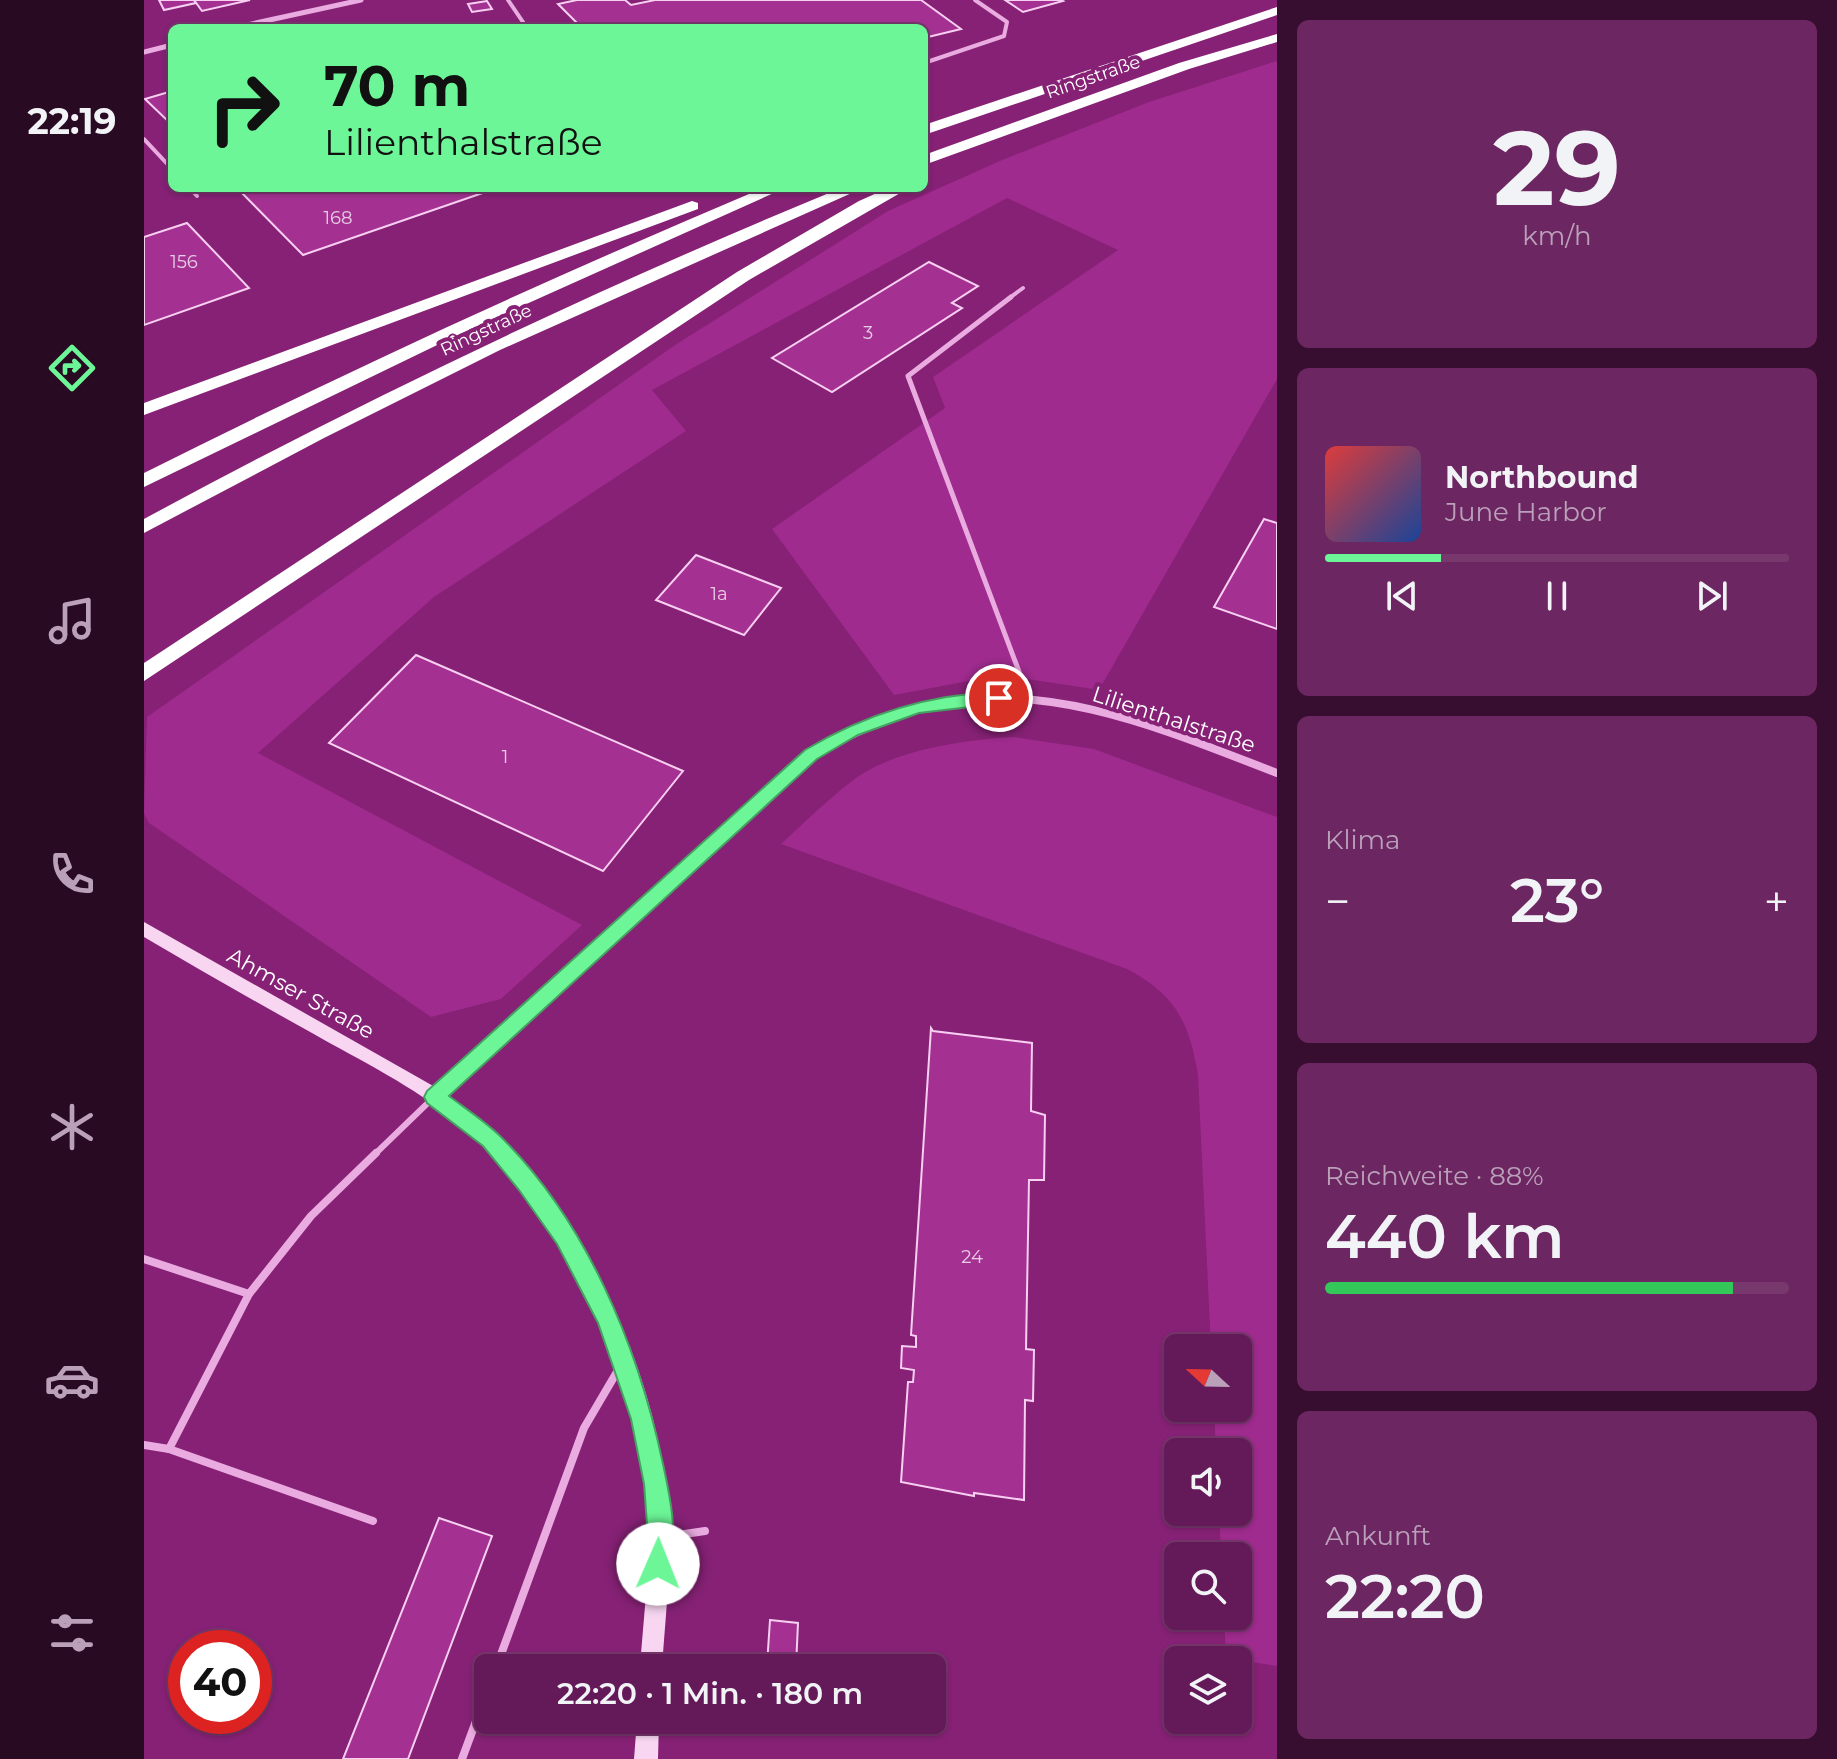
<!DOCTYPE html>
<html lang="de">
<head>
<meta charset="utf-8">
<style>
	:root { --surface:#641958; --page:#6c2661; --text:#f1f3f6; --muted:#bba0ba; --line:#78386e; --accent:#6cf697 }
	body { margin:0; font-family:Montserrat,sans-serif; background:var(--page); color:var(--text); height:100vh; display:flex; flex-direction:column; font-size:30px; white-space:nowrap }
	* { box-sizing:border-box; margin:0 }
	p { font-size:26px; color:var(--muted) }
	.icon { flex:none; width:44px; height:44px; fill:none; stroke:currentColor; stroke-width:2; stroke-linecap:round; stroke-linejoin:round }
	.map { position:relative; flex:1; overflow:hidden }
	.side { display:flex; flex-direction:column; gap:20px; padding:20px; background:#370e30; width:560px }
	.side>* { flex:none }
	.banner { position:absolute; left:24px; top:24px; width:760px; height:168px; border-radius:12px; box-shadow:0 2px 6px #0004,0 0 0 2px var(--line); background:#6cf697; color:#111; overflow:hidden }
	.needle { width:52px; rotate:292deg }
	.controls { position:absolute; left:1020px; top:1334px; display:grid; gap:16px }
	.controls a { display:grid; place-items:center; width:88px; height:88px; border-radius:12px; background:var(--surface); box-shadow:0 2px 6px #0004,0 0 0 2px var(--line); font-size:40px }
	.speed { position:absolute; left:24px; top:1630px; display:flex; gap:16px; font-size:40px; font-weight:700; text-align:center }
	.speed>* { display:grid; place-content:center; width:104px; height:104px; border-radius:50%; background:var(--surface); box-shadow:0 2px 6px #0004,0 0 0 2px var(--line); line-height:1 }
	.speed .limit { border:12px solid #d22; background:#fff; color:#111 }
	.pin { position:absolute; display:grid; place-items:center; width:68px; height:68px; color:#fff; margin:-34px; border:4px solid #fff; border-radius:50%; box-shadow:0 2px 8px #0007 }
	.me { position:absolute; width:88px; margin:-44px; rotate:1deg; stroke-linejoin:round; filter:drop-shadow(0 0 6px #0008) }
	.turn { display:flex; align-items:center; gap:28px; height:168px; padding:0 24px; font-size:36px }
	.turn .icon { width:104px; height:104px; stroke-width:2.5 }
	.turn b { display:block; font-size:56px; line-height:68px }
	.big { font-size:60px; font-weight:600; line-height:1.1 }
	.side .card { flex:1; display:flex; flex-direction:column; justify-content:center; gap:12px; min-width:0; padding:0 28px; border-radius:12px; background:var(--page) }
	.side .dial { align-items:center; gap:0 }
	.dial b { font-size:104px; line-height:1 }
	.song { display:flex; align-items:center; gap:24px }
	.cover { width:96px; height:96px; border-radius:12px; background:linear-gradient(135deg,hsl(0 70% 55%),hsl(220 70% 35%)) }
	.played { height:8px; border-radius:4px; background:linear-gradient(90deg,var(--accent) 25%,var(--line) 25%) }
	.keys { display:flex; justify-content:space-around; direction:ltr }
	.heat { display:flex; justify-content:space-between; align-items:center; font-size:44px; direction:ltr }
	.charge { height:12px; border-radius:6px; background:linear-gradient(90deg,#34c759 88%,var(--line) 0) }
	.trip { position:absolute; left:330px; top:1654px; width:472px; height:80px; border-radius:12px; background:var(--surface); box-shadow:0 2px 6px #0004,0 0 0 2px var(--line); font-weight:600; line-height:80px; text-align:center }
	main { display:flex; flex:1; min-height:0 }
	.dock { display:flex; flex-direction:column; width:144px; justify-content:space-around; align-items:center; background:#280a23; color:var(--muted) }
	.dock .icon { width:56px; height:56px }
	.dock .on { color:var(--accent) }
	.dock b { font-size:36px; color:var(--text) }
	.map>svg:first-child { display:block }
	.green { fill:#9e2b8d }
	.building { fill:#a43192; stroke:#f7cff1; stroke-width:2 }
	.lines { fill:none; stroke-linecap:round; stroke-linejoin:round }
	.lane-far3 { stroke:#eaabe0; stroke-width:4 }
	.lane-far2 { stroke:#eaabe0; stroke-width:5 }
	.lane-far1 { stroke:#eaabe0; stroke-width:6 }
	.lane { stroke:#eaabe0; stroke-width:8 }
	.street-far1 { stroke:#eaabe0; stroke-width:5 }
	.street { stroke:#eaabe0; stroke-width:8 }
	.secondary { fill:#f8d6f2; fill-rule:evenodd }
	.highway { fill:#fff; fill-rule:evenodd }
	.route { fill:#6cf697; stroke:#46a062; stroke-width:2 }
	.labels { text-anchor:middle; stroke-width:8; stroke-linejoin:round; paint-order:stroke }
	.far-street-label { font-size:18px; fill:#fff; stroke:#862175 }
	.number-label { font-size:18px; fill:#e8cce4 }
	.street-label { font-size:22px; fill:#fff; stroke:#862175 }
</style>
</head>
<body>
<main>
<nav class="dock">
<b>22:19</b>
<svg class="icon on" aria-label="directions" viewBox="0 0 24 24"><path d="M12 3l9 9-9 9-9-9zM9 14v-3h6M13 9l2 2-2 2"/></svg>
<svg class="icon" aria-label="music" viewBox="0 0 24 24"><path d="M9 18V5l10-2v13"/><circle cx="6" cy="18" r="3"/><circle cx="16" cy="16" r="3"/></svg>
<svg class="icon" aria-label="phone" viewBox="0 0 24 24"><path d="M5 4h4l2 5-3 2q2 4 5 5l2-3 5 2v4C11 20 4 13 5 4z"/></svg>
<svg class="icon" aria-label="climate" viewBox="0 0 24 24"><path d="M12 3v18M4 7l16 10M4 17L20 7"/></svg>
<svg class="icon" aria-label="car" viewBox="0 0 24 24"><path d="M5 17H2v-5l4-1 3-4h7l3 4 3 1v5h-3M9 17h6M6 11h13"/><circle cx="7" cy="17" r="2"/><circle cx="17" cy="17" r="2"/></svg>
<svg class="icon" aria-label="filters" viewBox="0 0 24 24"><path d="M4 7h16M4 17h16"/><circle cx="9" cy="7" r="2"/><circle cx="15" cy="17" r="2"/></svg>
</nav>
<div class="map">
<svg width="1133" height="1759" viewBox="0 0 1133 1759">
	<rect width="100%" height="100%" fill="#862175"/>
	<g class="green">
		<polygon points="1133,61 1133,379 955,690 857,675 750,695 628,529 801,408 789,377 974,250 863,198 508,390 542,431 290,597 114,753 438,925 357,999 287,1017 5,823 0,813 3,717 531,345 744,211 858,160 1005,102"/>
		<path d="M869,737L950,749L1133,817V1666L1082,1658L1080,1616H1094V1556H1077L1075,1512H1094V1452H1072L1070,1408H1094V1348H1067L1054,1075C1045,1022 1032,995 983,969L637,844C660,823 683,800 708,781C748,750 819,740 869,737Z"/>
	</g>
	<g class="building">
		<polygon points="15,0 50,0 52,3 20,10"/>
		<polygon points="50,0 106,0 58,11"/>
		<polygon points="433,0 481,0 487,5 511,0 777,0 817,29 780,38 780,28 438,28 414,4"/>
		<polygon points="861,0 917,0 919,1 879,12"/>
		<polygon points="343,1 348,9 328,12 324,4"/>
		<polygon points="28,91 28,125 1,99"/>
		<polygon points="93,188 353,188 159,255"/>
		<polygon points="43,223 105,288 0,325 0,237"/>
		<polygon points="785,262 834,286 808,303 818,308 688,392 628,358"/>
		<polygon points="1120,519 1133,523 1133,629 1070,607"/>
		<polygon points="552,555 637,588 600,635 512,600"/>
		<polygon points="272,655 539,771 459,871 185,743"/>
		<polygon points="787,1028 789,1031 888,1043 887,1111 901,1115 900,1180 885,1180 882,1349 890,1350 889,1401 881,1400 880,1500 830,1493 830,1496 757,1482 764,1382 769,1382 770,1370 757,1368 758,1346 772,1347 772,1336 767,1335"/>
		<polygon points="295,1518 348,1536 264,1759 199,1759"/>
		<polygon points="626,1620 654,1623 652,1667 623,1665"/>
	</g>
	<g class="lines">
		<g class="lane-far3">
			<polyline points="364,0 383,28"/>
			<polyline points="780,63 860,36 863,22 831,0"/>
			<polyline points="0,139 28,169"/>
			<polyline points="46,188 53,196"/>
			<polyline points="864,299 879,288"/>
		</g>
		<polyline class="lane-far2" points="867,297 764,376 877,677"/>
		<g class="lane-far1">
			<polyline points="876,675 885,698"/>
			<polyline points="230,1155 290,1097"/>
		</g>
		<g class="lane">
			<polyline points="0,1259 105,1294"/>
			<polyline points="0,1445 25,1449 105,1294 167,1216 232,1153"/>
			<polyline points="25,1449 229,1521"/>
			<polyline points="520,1537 561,1531"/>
			<polyline points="352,1668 440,1428 477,1365"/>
			<polyline points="318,1759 344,1689"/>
		</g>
		<g class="street-far1">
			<polyline points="89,28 217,0"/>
			<polyline points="0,52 28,45"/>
		</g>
		<path class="street" d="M291,1096L667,754C706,735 743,717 785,706C902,677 1026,732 1133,773"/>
		<g class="secondary">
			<path d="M0,922L291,1087C417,1174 502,1336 522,1486C530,1546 522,1608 518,1668H496C500,1608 509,1547 502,1486C485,1352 416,1211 313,1123C270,1086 217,1061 168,1033C112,1002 56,970 0,937Z"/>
			<polygon points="493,1720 515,1720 514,1759 490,1759"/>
		</g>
		<g class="highway">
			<polygon points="1133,7 1133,15 780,135 780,125"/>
			<polygon points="1133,34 1133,42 1045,69 780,165 780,155 1035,63"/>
			<path d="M619,188H641L320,332L0,487V473C203,371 410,276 619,188Z"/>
			<path d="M697,188H719L356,350L180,438L0,533V519C227,396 459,286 697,188Z"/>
			<polygon points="744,188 765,188 605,280 0,681 0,663 593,272 715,201"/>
			<polygon points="548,201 554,203 554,209 0,415 0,403"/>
		</g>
	</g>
	<path class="route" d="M855,692L863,698L860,703L775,713L714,735L673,759L305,1096C321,1108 339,1120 354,1134C442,1219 494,1346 519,1464C526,1496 536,1542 523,1573L514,1576L506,1573L502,1564L504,1538L500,1484L487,1419L454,1323L413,1244L375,1190L339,1146L283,1103L280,1097L283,1091L661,750C721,714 785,694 855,692Z"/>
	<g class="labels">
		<g class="far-street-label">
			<text transform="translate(949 77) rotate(-19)" y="6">Ringstraße</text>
			<text transform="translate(342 330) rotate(-25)" y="6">Ringstraße</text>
		</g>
		<g class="number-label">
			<text x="194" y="224">168</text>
			<text x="40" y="268">156</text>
			<text x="724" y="339">3</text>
			<text x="575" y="600">1a</text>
			<text x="361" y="763">1</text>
			<text x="828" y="1263">24</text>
		</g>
		<g class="street-label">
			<text transform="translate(1030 719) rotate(18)" y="8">Lilienthalstraße</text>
			<text transform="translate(157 993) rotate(29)" y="8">Ahmser Straße</text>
		</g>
	</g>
</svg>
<div class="controls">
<a><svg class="needle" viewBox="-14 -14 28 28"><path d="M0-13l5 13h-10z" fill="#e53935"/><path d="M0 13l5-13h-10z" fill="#bba0ba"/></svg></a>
<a><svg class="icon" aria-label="sound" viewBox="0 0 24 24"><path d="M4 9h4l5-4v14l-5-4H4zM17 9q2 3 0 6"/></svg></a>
<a><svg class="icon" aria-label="search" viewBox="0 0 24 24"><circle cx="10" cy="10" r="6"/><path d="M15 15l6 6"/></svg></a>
<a><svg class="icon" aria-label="layers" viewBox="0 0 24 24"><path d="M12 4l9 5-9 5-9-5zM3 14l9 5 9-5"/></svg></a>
</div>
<div class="speed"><div class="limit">40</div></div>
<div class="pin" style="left:855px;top:698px;background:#d93025"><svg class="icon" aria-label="arrive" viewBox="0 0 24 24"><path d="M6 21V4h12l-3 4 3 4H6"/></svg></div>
<svg class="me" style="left:514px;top:1564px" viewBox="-20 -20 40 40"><circle r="19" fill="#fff"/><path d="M0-13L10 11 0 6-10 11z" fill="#6cf697"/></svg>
<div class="trip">22:20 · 1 Min. · 180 m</div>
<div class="banner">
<div class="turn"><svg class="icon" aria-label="right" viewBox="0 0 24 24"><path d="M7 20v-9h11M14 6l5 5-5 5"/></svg><div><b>70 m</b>Lilienthalstraße</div></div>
</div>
</div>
<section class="side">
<div class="card dial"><b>29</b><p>km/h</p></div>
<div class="card">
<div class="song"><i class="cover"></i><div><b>Northbound</b><p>June Harbor</p></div></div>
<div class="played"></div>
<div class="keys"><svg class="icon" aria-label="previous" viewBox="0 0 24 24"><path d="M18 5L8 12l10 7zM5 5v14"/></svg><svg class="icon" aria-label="pause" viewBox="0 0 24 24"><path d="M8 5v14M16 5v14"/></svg><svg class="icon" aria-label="next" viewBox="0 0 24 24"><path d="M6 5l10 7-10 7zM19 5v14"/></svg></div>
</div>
<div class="card"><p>Klima</p>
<div class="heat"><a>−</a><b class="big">23°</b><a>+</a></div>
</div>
<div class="card"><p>Reichweite · 88%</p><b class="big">440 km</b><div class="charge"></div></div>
<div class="card"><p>Ankunft</p><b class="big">22:20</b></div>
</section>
</main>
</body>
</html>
